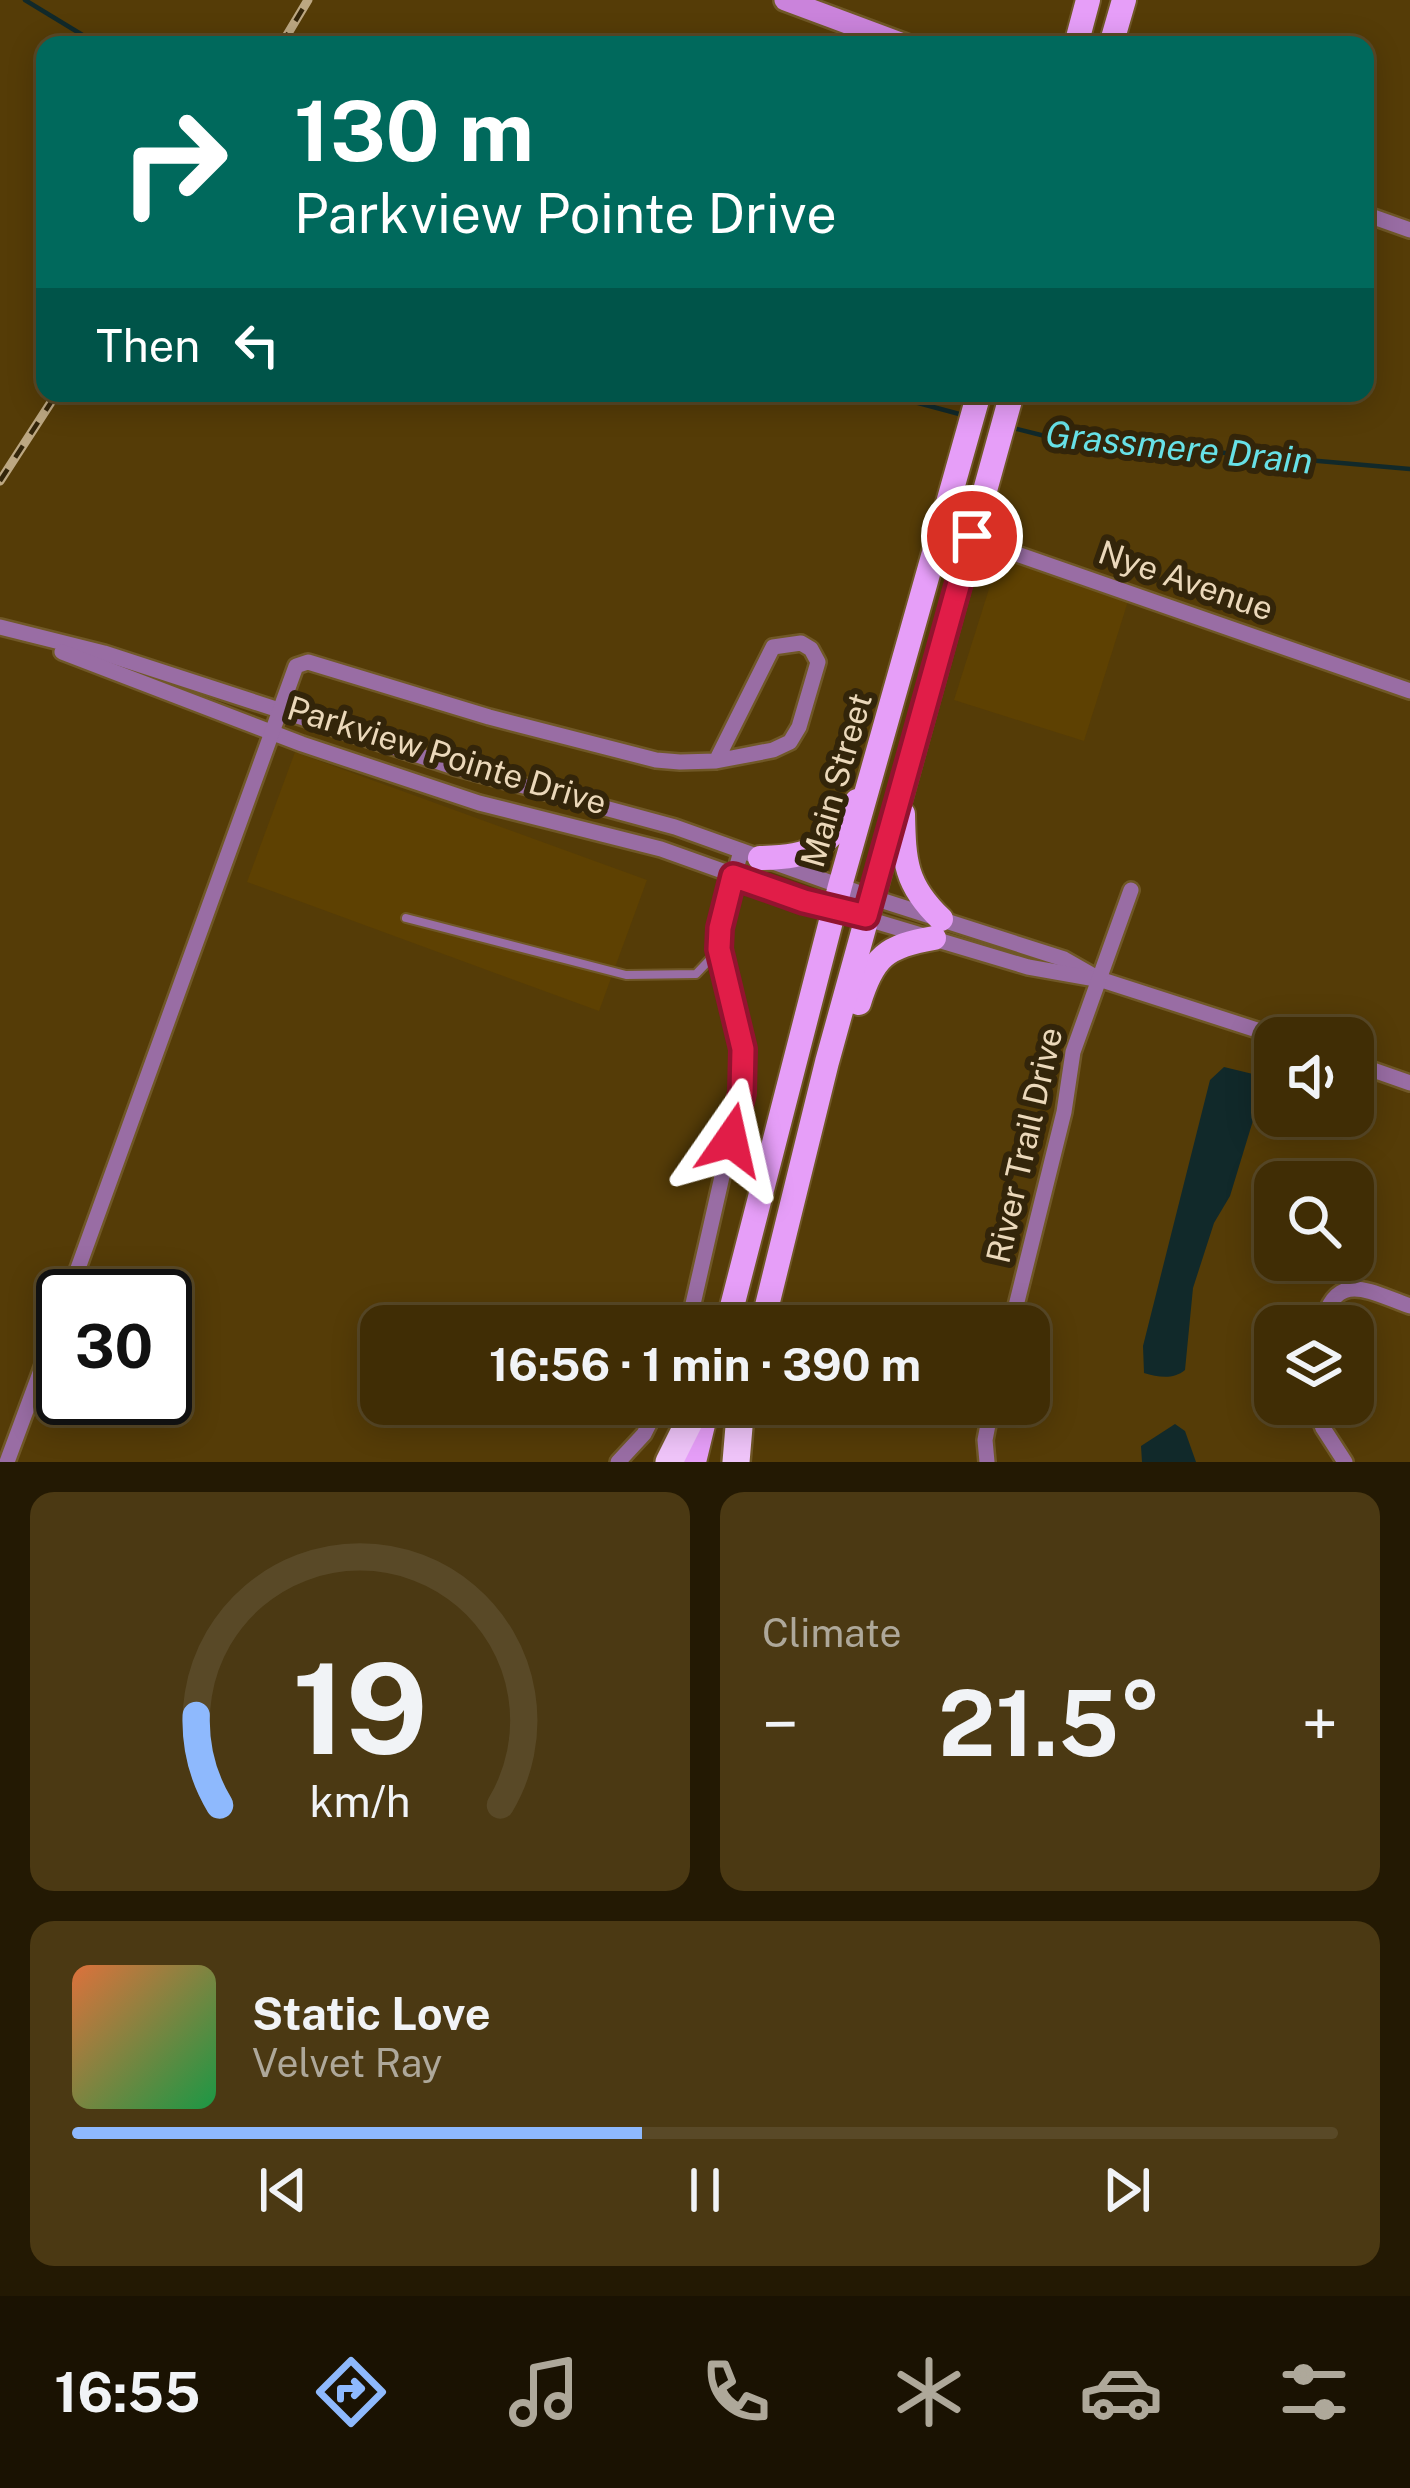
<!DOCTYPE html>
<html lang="en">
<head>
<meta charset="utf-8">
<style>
	:root { --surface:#402d05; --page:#4b3913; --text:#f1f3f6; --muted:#aea89a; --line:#594927; --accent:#8eb9fd }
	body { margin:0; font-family:"Public Sans",sans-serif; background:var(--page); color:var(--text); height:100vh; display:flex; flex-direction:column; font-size:45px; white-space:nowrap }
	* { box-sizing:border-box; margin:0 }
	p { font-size:39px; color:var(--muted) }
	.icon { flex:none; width:66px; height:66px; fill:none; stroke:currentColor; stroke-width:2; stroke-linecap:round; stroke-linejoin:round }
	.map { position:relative; height:1462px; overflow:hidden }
	.side { display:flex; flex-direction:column; gap:30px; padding:30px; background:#231903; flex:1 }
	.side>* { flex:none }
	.top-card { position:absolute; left:36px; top:36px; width:1338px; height:366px; border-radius:24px; box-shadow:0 6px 30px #0003,0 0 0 3px var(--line); background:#00695c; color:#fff; overflow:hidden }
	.tools { position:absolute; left:1254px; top:1017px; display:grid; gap:24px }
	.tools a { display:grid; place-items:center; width:120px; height:120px; border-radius:24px; background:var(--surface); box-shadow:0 6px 30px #0003,0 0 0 3px var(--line); font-size:60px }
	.speed { position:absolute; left:36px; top:1269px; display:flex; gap:24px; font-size:60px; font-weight:700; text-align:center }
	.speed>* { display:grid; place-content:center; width:156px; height:156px; border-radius:50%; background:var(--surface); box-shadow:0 6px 30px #0003,0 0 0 3px var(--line); line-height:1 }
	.speed .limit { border:6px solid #111; border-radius:18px; background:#fff; color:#111 }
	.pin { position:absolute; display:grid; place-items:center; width:102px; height:102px; color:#fff; margin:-51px; border:6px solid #fff; border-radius:50%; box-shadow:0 3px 12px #0007 }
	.me { position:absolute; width:132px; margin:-66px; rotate:11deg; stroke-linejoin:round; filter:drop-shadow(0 0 9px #0008) }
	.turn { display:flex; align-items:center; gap:42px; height:252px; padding:0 60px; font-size:54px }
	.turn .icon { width:156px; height:156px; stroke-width:2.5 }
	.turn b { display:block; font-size:84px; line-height:102px }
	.then { display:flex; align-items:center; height:114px; padding:0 60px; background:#0003; gap:24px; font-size:45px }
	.big { font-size:90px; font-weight:700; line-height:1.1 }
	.side .card { flex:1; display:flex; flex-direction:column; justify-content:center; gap:18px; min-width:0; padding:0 42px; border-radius:24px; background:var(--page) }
	.side .dial { align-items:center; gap:0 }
	.dial svg { height:312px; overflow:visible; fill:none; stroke:var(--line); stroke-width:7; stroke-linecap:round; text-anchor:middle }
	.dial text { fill:var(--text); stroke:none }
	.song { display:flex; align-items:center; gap:36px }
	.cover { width:144px; height:144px; border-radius:18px; background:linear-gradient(135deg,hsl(20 70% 55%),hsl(140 70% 35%)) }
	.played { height:12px; border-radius:6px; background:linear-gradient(90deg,var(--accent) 45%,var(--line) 45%) }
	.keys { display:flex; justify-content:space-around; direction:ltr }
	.heat { display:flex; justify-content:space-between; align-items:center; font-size:66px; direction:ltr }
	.side .tiles { flex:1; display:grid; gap:30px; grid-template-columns:1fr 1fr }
	.card:last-child { grid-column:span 2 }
	.trip { position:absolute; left:360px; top:1305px; width:690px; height:120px; border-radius:24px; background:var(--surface); box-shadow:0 6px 30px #0003,0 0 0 3px var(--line); font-weight:700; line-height:120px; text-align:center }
	.tabs { display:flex; height:192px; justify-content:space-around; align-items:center; background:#1a1202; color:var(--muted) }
	.tabs .icon { width:84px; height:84px }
	.tabs .active { color:var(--accent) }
	.tabs b { font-size:54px; color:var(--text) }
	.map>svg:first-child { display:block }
	.built { fill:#5e4102 }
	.water { fill:#11292a }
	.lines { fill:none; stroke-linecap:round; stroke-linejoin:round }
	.stream { stroke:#11292a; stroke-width:4.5 }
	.lane-casing { stroke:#705827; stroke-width:12 }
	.street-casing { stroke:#705827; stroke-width:20 }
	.secondary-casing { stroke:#705827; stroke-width:26 }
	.primary-casing { stroke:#705827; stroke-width:28 }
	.highway-casing { stroke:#705827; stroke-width:32 }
	.lane { stroke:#996da4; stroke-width:8 }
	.street { stroke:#996da4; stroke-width:15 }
	.secondary { stroke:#ca83db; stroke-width:21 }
	.primary { stroke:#e69ef8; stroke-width:24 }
	.highway { stroke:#efc4f9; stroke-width:27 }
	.rail-casing { stroke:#bca782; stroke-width:9 }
	.rail { stroke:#33250a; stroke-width:4.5; stroke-dasharray:14; stroke-linecap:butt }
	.route-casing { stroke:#92132f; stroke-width:30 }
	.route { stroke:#e11d48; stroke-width:21 }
	.labels { text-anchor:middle; stroke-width:12; stroke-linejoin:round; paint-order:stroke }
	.street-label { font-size:33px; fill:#ebd8ba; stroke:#33250a }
	.water-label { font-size:36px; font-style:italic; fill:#67e1e7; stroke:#33250a }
</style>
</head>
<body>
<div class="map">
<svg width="1410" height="1462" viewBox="0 0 1410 1462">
	<rect width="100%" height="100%" fill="#553c07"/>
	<g class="built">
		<polygon points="1000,554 1130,595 1084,741 954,700"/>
		<polygon points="295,752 647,880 599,1011 247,882"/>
	</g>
	<g class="water">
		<path d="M1224,1067L1257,1075L1262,1091L1230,1196L1214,1223L1193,1288L1185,1370C1173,1380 1158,1377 1144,1373L1143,1346L1210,1080Z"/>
		<polygon points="1175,1424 1185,1431 1196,1462 1142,1462 1141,1446"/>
	</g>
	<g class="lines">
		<g class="stream">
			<polyline points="25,0 99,45"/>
			<polyline points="881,393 963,415"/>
			<polyline points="1009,427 1053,438 1410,469"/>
		</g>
		<g class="lane-casing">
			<polyline id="lane" points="406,918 626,975 696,974 717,952"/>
		</g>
		<g class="street-casing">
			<g id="street">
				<polyline points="1365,214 1410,230"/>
				<polyline points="942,528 1410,691"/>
				<polyline points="0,627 104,653 454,767 675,827 871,897 1064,959 1099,979 1282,1038"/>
				<polyline points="62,652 302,744 479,803 661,849 804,900 1028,967 1090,978"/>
				<polyline points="1353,1063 1410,1083"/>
				<polyline points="68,1296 296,666 308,662 489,717 656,760 680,762 716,761 773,750 790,742 799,727 818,662 811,649 801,643 773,647 716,761"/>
				<polyline points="688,1326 741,1093 741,1031 719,949 720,928 741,851"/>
				<polyline points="1011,1326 1064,1112 1073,1052 1131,890"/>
				<path d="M1322,1326C1335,1268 1370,1292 1410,1306"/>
				<polyline points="1314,1404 1323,1428 1345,1462"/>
				<polyline points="7,1462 63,1311"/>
				<polyline points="618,1462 644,1434 659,1404"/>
				<polyline points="987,1462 985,1440 992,1404"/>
			</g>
		</g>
		<g class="secondary-casing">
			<polyline id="secondary" points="785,0 906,45"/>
		</g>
		<g class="primary-casing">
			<g id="primary">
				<polyline points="1076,45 1088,0"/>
				<polyline points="1111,45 1124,0"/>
				<path d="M903,814C904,861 905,885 941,919"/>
				<path d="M760,858C816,857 826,847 857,801"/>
				<path d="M859,1003C873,957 886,946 934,938"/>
				<polyline points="727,1326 840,886 979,393"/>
				<polyline points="762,1326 827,1062 1012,393"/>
				<polyline points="694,1462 708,1404"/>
			</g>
		</g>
		<g class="highway-casing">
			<g id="highway">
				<polyline points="669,1462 698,1404"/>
				<polyline points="736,1462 740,1415"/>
			</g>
		</g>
		<use href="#lane" class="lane"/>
		<use href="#street" class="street"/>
		<use href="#secondary" class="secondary"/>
		<use href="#primary" class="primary"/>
		<use href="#highway" class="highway"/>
		<g class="rail-casing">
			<g id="rail">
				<polyline points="281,45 308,0"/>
				<polyline points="0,481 57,393"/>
			</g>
		</g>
		<use href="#rail" class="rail"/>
	</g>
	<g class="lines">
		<g class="route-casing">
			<polyline id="route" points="731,1140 742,1093 743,1049 719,949 720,928 733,876 804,901 866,916 972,536"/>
		</g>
		<use href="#route" class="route"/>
	</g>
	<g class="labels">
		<g class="street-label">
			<text transform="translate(1186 580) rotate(19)" y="12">Nye Avenue</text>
			<text transform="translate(447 755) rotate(17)" y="12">Parkview Pointe Drive</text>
			<text transform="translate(836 780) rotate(-74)" y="12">Main Street</text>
			<text transform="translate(1024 1145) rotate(-77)" y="12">River Trail Drive</text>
		</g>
		<g class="water-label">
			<text transform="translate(1179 447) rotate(6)" y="13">Grassmere Drain</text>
		</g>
	</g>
</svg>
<div class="tools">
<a><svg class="icon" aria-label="sound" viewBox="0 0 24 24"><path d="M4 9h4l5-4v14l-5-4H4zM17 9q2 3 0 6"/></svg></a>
<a><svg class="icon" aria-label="search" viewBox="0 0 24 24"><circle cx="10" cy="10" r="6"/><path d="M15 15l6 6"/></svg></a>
<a><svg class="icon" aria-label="layers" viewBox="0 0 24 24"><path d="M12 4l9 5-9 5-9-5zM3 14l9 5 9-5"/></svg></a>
</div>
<div class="speed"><div class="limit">30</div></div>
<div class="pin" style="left:972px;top:536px;background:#d93025"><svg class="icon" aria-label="arrive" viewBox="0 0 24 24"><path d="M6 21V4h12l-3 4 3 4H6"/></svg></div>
<svg class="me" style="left:731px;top:1140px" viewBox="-20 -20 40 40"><path d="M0-17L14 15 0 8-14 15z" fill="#e11d48" stroke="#fff" stroke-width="4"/></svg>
<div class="trip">16:56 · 1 min · 390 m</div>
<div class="top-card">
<div class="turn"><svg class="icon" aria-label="right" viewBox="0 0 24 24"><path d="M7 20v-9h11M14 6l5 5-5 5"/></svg><div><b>130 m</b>Parkview Pointe Drive</div></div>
<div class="then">Then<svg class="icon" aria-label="left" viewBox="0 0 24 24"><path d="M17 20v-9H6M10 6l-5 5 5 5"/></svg></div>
</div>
</div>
<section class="side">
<div class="tiles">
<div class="card dial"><svg viewBox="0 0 100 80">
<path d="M14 69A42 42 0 1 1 86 69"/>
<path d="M14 69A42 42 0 0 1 8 46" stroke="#8eb9fd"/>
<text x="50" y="56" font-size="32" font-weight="700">19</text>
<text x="50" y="72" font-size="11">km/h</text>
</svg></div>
<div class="card"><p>Climate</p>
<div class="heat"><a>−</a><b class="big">21.5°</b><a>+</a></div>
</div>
<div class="card">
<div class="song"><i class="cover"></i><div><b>Static Love</b><p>Velvet Ray</p></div></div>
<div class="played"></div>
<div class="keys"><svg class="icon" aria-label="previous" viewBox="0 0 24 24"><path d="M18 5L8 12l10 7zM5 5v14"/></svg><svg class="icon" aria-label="pause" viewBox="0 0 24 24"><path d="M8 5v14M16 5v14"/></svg><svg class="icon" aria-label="next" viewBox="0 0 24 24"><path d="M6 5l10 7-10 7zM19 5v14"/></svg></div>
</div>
</div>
</section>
<nav class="tabs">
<b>16:55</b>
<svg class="icon active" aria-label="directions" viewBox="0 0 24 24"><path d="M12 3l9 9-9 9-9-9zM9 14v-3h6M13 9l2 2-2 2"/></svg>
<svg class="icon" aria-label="music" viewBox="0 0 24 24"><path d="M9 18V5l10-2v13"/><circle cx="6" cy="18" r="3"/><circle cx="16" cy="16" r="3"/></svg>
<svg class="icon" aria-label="phone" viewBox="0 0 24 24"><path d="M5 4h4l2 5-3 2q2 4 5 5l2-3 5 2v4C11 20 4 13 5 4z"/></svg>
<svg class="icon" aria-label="climate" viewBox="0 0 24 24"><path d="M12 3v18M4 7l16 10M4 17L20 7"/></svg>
<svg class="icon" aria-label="car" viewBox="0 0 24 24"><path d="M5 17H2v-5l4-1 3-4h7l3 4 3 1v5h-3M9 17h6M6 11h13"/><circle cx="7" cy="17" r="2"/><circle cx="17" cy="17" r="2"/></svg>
<svg class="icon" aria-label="filters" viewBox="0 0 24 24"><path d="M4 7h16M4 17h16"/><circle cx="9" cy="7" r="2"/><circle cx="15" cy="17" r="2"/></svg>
</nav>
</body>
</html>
